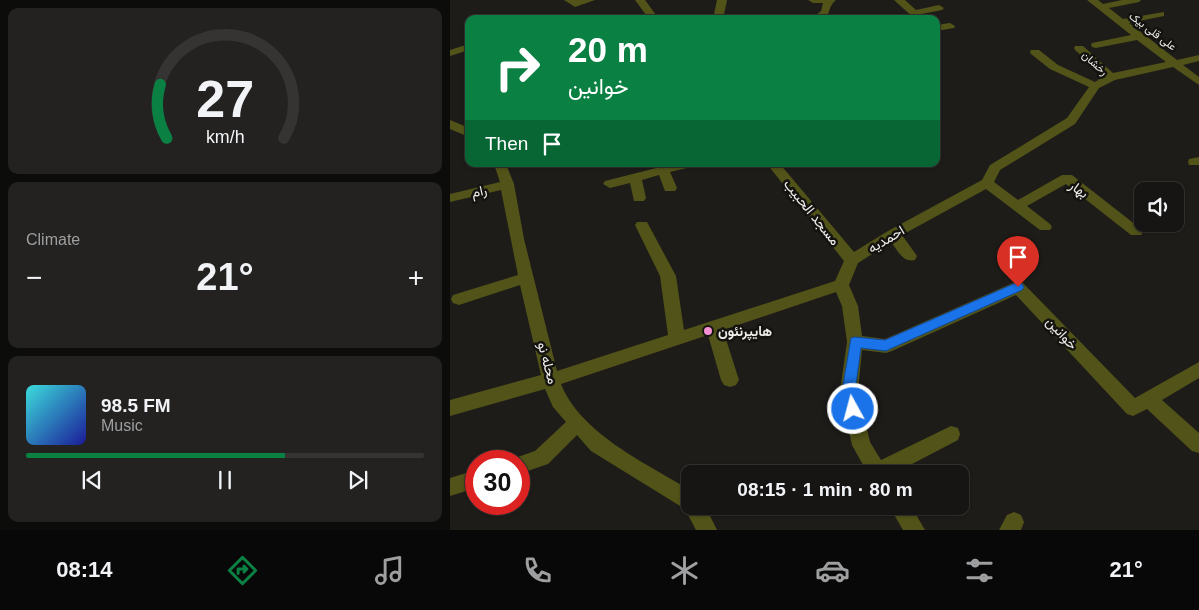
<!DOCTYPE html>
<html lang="en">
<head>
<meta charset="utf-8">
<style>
	:root { --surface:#161513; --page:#232221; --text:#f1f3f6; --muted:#9e9fa0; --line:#353433; --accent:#0b8043 }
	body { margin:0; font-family:Helvetica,Vazirmatn,sans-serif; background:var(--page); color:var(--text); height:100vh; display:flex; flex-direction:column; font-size:19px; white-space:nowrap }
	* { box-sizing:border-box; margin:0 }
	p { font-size:16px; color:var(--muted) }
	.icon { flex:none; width:28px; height:28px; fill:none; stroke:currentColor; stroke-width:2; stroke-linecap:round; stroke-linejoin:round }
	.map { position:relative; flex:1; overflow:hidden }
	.details { display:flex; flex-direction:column; gap:8px; padding:8px; background:#0c0c0a; width:450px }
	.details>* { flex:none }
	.hud { position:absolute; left:15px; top:15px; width:475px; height:152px; border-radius:10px; box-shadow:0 1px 4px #0004,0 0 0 1px var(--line); background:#0b8043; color:#fff; overflow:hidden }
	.controls { position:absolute; left:684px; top:182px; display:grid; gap:10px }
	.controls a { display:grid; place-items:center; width:50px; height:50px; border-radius:10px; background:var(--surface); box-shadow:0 1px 4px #0004,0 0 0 1px var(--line); font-size:25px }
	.speed { position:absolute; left:15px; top:450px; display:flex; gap:10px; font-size:25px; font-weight:700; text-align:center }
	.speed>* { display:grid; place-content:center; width:65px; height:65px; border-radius:50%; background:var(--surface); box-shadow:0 1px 4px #0004,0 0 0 1px var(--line); line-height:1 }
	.speed .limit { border:8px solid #d22; background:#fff; color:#111 }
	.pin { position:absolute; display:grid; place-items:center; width:42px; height:42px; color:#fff; margin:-51px -21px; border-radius:50% 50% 50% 0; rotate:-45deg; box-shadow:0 0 5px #0007 }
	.pin .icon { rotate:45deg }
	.me { position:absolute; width:55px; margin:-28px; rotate:353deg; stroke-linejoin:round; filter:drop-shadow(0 0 4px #0008) }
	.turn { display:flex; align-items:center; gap:18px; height:105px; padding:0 20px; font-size:22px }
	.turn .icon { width:65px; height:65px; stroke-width:2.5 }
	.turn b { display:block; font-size:35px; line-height:42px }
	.then { display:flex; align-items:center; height:48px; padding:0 20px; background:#0003; gap:10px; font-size:19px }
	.big { font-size:38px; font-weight:700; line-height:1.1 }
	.details .card { flex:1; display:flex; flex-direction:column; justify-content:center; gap:8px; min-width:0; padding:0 18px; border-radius:10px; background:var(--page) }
	.details .dial { align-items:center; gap:0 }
	.dial svg { height:130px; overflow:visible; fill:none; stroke:var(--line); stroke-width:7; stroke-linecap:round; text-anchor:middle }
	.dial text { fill:var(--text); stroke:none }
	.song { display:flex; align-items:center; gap:15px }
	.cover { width:60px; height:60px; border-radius:8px; background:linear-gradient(135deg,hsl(180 70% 55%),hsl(240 70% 35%)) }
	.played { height:5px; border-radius:2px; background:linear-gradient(90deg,var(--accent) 65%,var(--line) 65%) }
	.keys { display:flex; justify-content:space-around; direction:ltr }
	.heat { display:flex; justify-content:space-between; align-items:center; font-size:28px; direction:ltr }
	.trip { position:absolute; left:231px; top:465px; width:288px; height:50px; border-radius:10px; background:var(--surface); box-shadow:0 1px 4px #0004,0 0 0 1px var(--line); font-weight:700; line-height:50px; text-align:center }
	.dock { display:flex; height:80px; justify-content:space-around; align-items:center; background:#090808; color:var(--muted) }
	.dock .icon { width:35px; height:35px }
	.dock .on { color:var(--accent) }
	.dock b { font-size:22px; color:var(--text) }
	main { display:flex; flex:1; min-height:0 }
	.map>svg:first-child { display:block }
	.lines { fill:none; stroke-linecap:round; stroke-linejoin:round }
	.minor { fill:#515318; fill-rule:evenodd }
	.route { fill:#1a73e8; stroke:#114b97 }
	.poi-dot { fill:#f591d3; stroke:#141310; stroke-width:2 }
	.labels { text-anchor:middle; stroke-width:5; stroke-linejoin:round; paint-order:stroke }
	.far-street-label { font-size:11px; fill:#eeedea; stroke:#141310 }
	.street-label { font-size:14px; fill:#eeedea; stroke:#141310 }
	.poi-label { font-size:14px; font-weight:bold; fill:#eeedea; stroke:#141310; text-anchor:start }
</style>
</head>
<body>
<main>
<section class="details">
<div class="card dial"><svg viewBox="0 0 100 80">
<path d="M14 69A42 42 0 1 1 86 69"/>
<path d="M14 69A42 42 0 0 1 10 36" stroke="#0b8043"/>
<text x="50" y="56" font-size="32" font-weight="700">27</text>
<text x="50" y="72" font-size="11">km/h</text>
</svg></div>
<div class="card"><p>Climate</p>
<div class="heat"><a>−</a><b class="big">21°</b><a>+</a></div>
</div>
<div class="card">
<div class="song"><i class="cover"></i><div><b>98.5 FM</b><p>Music</p></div></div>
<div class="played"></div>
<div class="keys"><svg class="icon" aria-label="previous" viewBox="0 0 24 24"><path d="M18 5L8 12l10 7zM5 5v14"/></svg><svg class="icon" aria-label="pause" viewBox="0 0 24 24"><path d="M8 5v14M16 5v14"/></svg><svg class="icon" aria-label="next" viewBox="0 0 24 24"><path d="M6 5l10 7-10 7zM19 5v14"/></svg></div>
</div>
</section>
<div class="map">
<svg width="749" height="530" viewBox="0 0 749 530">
	<rect width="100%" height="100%" fill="#1e1c19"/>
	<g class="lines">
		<g class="minor">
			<polygon points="114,0 145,0 125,7"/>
			<polygon points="185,0 195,0 209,19 199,19"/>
			<polygon points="267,0 277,0 273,19 263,19"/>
			<path d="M358,0H386C374,10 386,19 361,19L371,11L373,3H363Z"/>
			<polygon points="444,0 455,0 466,10 489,5 494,8 492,10 472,14 476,19 465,19"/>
			<path d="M637,0H648L653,4L672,0H691L689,2L659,8L673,19L714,12V16L679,23L727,60L749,55V61L733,65L749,77V85L723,67L665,80L649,88L625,124L550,170L544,182L568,200L612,175H622L691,229L693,232L691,235H681L616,184L577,206L600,224L602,227L600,230H590L536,189L452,235L467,256L465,260C453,263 448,251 441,242L408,263L399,285L408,306L412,336L435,339L563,283L568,281L573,283L685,398L749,362V378L712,400L749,433V453L742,451L697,409L683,416L677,414L566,295L442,351L436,353L412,350L408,391L420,442L431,460L501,426L508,428L510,434L508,440L443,474H418L402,445L390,391L397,342L392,306L386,292L273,330L289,380L286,385L280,387L274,385L271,380L258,335L111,384C130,433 197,464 240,490V506H255L267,530H246L235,509L141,451L127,435L98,464L69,474V461H61L62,459L85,451L116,422L103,407L95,389L0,416V400L91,375L70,285L9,305L3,303L1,299L3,295L68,275L51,190L0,202V194L50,182L44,164H56L64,184L74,239L107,371L218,335L210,276L185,225L187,222H197L226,276L234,330L385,281L394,261L317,164H330L404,252L438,231L532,180L540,165L617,118L639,87L600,69L581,54L580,52L581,50H589L608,65L645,82L654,76L625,50L624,48L625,46H633L663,73L716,62L687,40L646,48L642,47L641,45L642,43L681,35Z"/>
			<polygon points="500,23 505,26 504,28 486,31 486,25"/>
			<polygon points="19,44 19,50 0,56 0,50"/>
			<polygon points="0,120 19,128 19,137 0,129"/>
			<polygon points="749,157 749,165 739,165 738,162 739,159"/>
			<polygon points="222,164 242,164 241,167 220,172 227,188 225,191 215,191 209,175 192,180 196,198 194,201 184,201 180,183 160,188 153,184 155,181"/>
			<polygon points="26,470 26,488 0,496 0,478"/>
			<polygon points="439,506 461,506 475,530 453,530"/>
			<polygon points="564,512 571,515 574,522 571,530 549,530 557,515"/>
		</g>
	</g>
	<polygon class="route" points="568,282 572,284 574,287 572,290 440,349 436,351 411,348 405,391 410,409 408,413 403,415 398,413 392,391 401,338 405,337 435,340"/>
	<circle class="poi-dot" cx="258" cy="331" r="5"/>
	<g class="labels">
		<g class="far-street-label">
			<text transform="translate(703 31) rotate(37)" y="4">علی قلی بیک</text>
			<text transform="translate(645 63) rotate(42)" y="4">رخشان</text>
		</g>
		<g class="street-label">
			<text transform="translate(629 189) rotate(36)" y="5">بهار</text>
			<text transform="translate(29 191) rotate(-13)" y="5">رام</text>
			<text transform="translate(362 212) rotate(51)" y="5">مسجد الحبیب</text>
			<text transform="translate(436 239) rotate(-31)" y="5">احمدیه</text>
			<text transform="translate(612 333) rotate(47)" y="5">خوانین</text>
			<text transform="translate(98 363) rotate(75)" y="5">محله نو</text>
		</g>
		<g class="poi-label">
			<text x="268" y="336">هایپرنئون</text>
		</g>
	</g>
</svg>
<div class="controls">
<a><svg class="icon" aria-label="sound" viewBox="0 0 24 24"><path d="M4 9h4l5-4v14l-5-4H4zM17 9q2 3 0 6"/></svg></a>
</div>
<div class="speed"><div class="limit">30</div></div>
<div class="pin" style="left:568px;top:287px;background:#d93025"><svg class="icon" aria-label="arrive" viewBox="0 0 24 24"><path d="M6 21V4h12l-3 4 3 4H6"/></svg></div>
<svg class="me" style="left:403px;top:409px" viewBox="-20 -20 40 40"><circle r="17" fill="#1a73e8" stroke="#fff" stroke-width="3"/><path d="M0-11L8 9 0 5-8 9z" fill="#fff"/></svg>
<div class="trip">08:15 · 1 min · 80 m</div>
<div class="hud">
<div class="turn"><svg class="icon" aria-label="right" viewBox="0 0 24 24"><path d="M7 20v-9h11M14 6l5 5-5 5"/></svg><div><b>20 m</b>خوانین</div></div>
<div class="then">Then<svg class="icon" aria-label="arrive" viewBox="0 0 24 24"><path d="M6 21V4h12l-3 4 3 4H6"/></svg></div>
</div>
</div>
</main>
<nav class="dock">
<b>08:14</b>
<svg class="icon on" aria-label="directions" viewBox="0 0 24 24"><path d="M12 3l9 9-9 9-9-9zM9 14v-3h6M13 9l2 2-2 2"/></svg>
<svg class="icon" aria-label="music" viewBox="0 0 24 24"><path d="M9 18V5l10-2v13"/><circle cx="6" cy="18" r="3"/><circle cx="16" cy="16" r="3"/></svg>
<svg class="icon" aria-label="phone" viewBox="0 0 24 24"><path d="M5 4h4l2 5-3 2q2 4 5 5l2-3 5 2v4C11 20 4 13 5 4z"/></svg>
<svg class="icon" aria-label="climate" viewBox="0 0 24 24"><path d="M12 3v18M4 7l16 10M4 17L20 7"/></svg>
<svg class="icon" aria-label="car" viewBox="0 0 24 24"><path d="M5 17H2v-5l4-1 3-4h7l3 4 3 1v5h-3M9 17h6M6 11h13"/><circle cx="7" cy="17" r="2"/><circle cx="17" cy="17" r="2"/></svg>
<svg class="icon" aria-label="filters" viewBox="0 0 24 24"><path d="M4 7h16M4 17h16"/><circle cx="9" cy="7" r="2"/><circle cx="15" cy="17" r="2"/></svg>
<b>21°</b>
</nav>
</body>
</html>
